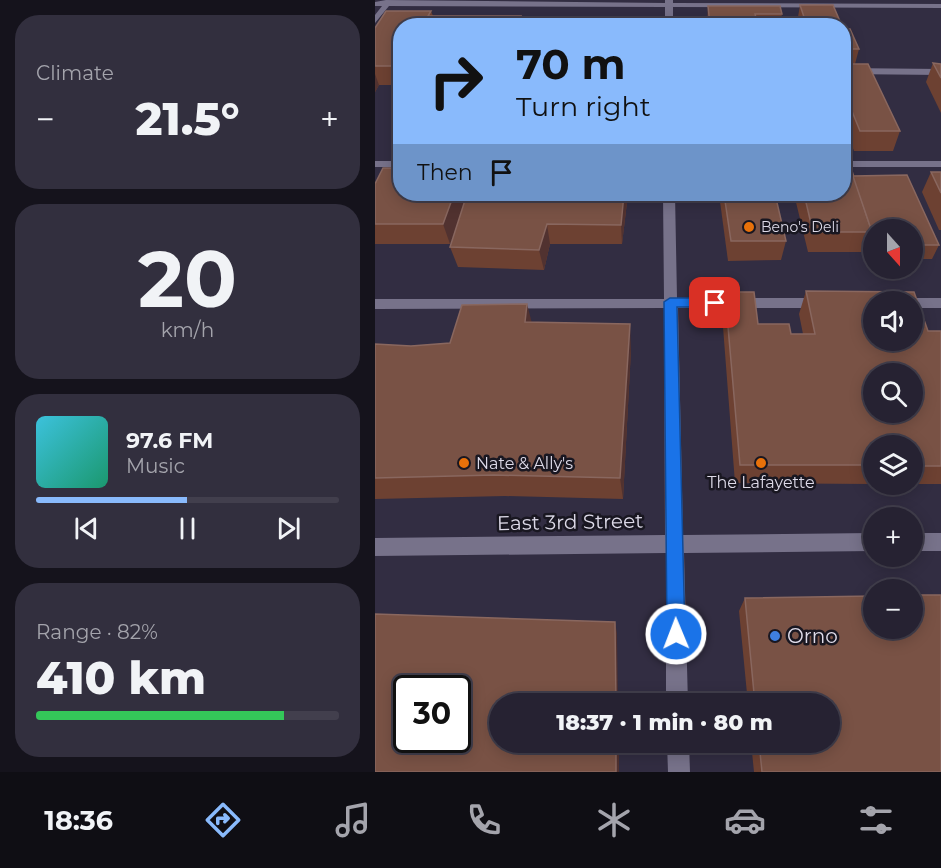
<!DOCTYPE html>
<html lang="en">
<head>
<meta charset="utf-8">
<style>
	:root { --surface:#262232; --page:#322f3e; --text:#f1f3f6; --muted:#a4a4ac; --line:#423f4d; --accent:#89bafc }
	body { margin:0; font-family:Montserrat,sans-serif; background:var(--page); color:var(--text); height:100vh; display:flex; flex-direction:column; font-size:22px; white-space:nowrap }
	* { box-sizing:border-box; margin:0 }
	p { font-size:20px; color:var(--muted) }
	.icon { flex:none; width:33px; height:33px; fill:none; stroke:currentColor; stroke-width:2; stroke-linecap:round; stroke-linejoin:round }
	.map { position:relative; flex:1; overflow:hidden }
	.panel { display:flex; flex-direction:column; gap:15px; padding:15px; background:#15131c; width:375px }
	.panel>* { flex:none }
	.top-card { position:absolute; left:18px; top:18px; width:458px; height:183px; border-radius:24px; box-shadow:0 3px 15px #0003,0 0 0 2px var(--line); background:#89bafc; color:#111; overflow:hidden }
	.needle { width:39px; rotate:159deg }
	.buttons { position:absolute; left:488px; top:219px; display:grid; gap:12px }
	.buttons a { display:grid; place-items:center; width:60px; height:60px; border-radius:50%; background:var(--surface); box-shadow:0 3px 15px #0003,0 0 0 2px var(--line); font-size:30px }
	.speed { position:absolute; left:18px; top:675px; display:flex; gap:12px; font-size:30px; font-weight:700; text-align:center }
	.speed>* { display:grid; place-content:center; width:78px; height:78px; border-radius:50%; background:var(--surface); box-shadow:0 3px 15px #0003,0 0 0 2px var(--line); line-height:1 }
	.speed .limit { border:3px solid #111; border-radius:9px; background:#fff; color:#111 }
	.pin { position:absolute; display:grid; place-items:center; width:51px; height:51px; color:#fff; margin:-26px; border-radius:12px; box-shadow:0 3px 9px #0006 }
	.me { position:absolute; width:66px; margin:-33px; rotate:359deg; stroke-linejoin:round; filter:drop-shadow(0 0 4px #0008) }
	.turn { display:flex; align-items:center; gap:21px; height:126px; padding:0 24px; font-size:27px }
	.turn .icon { width:78px; height:78px; stroke-width:2.5 }
	.turn b { display:block; font-size:42px; line-height:51px }
	.then { display:flex; align-items:center; height:57px; padding:0 24px; background:#0003; gap:12px; font-size:22px }
	.big { font-size:45px; font-weight:800; line-height:1.1 }
	.panel .tile { flex:1; display:flex; flex-direction:column; justify-content:center; gap:9px; min-width:0; padding:0 21px; border-radius:24px; background:var(--page) }
	.panel .dial { align-items:center; gap:0 }
	.dial b { font-size:78px; line-height:1 }
	.song { display:flex; align-items:center; gap:18px }
	.cover { width:72px; height:72px; border-radius:9px; background:linear-gradient(135deg,hsl(190 70% 55%),hsl(160 70% 35%)) }
	.played { height:6px; border-radius:3px; background:linear-gradient(90deg,var(--accent) 50%,var(--line) 50%) }
	.keys { display:flex; justify-content:space-around; direction:ltr }
	.heat { display:flex; justify-content:space-between; align-items:center; font-size:33px; direction:ltr }
	.charge { height:9px; border-radius:4px; background:linear-gradient(90deg,#34c759 82%,var(--line) 0) }
	.trip { position:absolute; left:114px; top:693px; width:351px; height:60px; border-radius:30px; background:var(--surface); box-shadow:0 3px 15px #0003,0 0 0 2px var(--line); font-weight:800; line-height:60px; text-align:center }
	.menu { display:flex; height:96px; justify-content:space-around; align-items:center; background:#0f0e14; color:var(--muted) }
	.menu .icon { width:42px; height:42px }
	.menu .selected { color:var(--accent) }
	.menu b { font-size:27px; color:var(--text) }
	main { display:flex; flex:1; min-height:0 }
	.map>svg:first-child { display:block }
	.lines { fill:none; stroke-linecap:round; stroke-linejoin:round }
	.minor { fill:#77728a; fill-rule:evenodd }
	.wall { fill:#6d4132 }
	.shaded-wall { fill:#513230 }
	.building { fill:#795245; stroke:#89675f; stroke-width:1.5; fill-rule:evenodd }
	.route { fill:#1a73e8; stroke:#114b97; stroke-width:1.5 }
	.food-dot { fill:#e8710a; stroke:#191721; stroke-width:2 }
	.shop-dot { fill:#3f7fe0; stroke:#191721; stroke-width:2 }
	.labels { text-anchor:middle; stroke-width:5; stroke-linejoin:round; paint-order:stroke }
	.far-poi-label { font-size:14px; fill:#dddae8; stroke:#191721; text-anchor:start }
	.poi-label { font-size:16px; fill:#dddae8; stroke:#191721; text-anchor:start }
	.near-street-label { font-size:20px; fill:#dddae8; stroke:#191721 }
	.near-poi-label { font-size:20px; fill:#dddae8; stroke:#191721; text-anchor:start }
</style>
</head>
<body>
<main>
<section class="panel">
<div class="tile"><p>Climate</p>
<div class="heat"><a>−</a><b class="big">21.5°</b><a>+</a></div>
</div>
<div class="tile dial"><b>20</b><p>km/h</p></div>
<div class="tile">
<div class="song"><i class="cover"></i><div><b>97.6 FM</b><p>Music</p></div></div>
<div class="played"></div>
<div class="keys"><svg class="icon" aria-label="previous" viewBox="0 0 24 24"><path d="M18 5L8 12l10 7zM5 5v14"/></svg><svg class="icon" aria-label="pause" viewBox="0 0 24 24"><path d="M8 5v14M16 5v14"/></svg><svg class="icon" aria-label="next" viewBox="0 0 24 24"><path d="M6 5l10 7-10 7zM19 5v14"/></svg></div>
</div>
<div class="tile"><p>Range · 82%</p><b class="big">410 km</b><div class="charge"></div></div>
</section>
<div class="map">
<svg width="566" height="772" viewBox="0 0 566 772">
	<rect width="100%" height="100%" fill="#322d42"/>
	<g class="lines">
		<g class="minor">
			<polygon points="11,0 290,3 290,0 298,0 298,3 566,4 566,8 298,7 298,26 290,26 290,7 14,6 0,23 0,15 7,6 0,6 0,2"/>
			<polygon points="468,68 566,69 566,75 468,74"/>
			<rect x="0" y="161" width="26" height="6"/>
			<rect x="468" y="161" width="98" height="6"/>
			<polygon points="288,194 300,194 302,298 447,298 454,303 447,308 303,308 308,535 498,533 498,551 309,553 313,704 291,704 291,553 0,556 0,538 290,535 289,308 0,309 0,299 289,299"/>
			<polygon points="537,298 566,298 566,308 537,308 537,302 531,302"/>
			<rect x="537" y="533" width="29" height="18"/>
			<polygon points="292,742 314,742 315,772 293,772"/>
		</g>
	</g>
	<g class="wall">
		<polygon points="425,5 467,26 422,26 422,23"/>
		<polygon points="333,6 407,14 405,26 332,26"/>
		<polygon points="56,11 58,16 26,26 26,85 4,85 0,92 0,28"/>
		<polygon points="468,28 484,49 480,64 525,131 518,151 479,151 468,122"/>
		<polygon points="558,63 566,64 566,113 551,82"/>
		<polygon points="556,172 566,172 566,230 564,230 547,192"/>
		<polygon points="478,176 564,245 557,259 537,259 537,230 498,230 498,252 433,252 419,194 468,194"/>
		<polygon points="0,184 26,194 253,194 247,244 175,244 169,270 83,267 75,247 84,217 75,244 0,244"/>
		<polygon points="344,194 400,194 411,241 406,260 353,261"/>
		<polygon points="431,291 553,331 566,331 566,484 537,484 537,446 498,446 498,484 360,483 347,314 350,292 383,324 416,334 428,334 424,314"/>
		<polygon points="157,322 256,350 248,499 130,496 0,499 0,344 36,346 75,343"/>
		<polygon points="370,598 566,772 379,772 376,742 454,742 454,704 373,704 364,611"/>
	</g>
	<g class="shaded-wall">
		<polygon points="146,16 148,26 143,26"/>
		<polygon points="0,74 4,85 0,92"/>
		<polygon points="79,194 93,194 75,244 68,224"/>
		<polygon points="249,194 253,194 247,244 246,225"/>
		<polygon points="172,224 175,244 169,270 164,250"/>
		<polygon points="152,304 159,331 150,322"/>
		<polygon points="255,324 256,350 248,499 245,478"/>
		<polygon points="240,622 242,633 243,704 241,704"/>
		<rect x="241" y="742" width="3" height="30"/>
	</g>
	<g class="building">
		<polygon points="425,5 458,5 467,26 432,26"/>
		<polygon points="333,6 405,6 407,14 380,14 383,25 335,25"/>
		<polygon points="11,11 56,11 53,16 146,16 143,26 26,26 26,66 0,66 0,28"/>
		<polygon points="468,28 468,29 475,29 484,49 468,49"/>
		<polygon points="558,63 566,64 566,78"/>
		<polygon points="468,64 493,64 525,131 485,131 468,89"/>
		<polygon points="8,168 26,168 26,194 79,194 68,224 0,224 0,184"/>
		<polygon points="468,171 477,171 497,232 438,232 429,194 468,194"/>
		<polygon points="556,172 566,172 566,193"/>
		<polygon points="532,175 564,245 539,245 537,241 537,230 498,230 498,237 495,237 497,232 478,176"/>
		<polygon points="92,194 249,194 246,225 172,224 164,250 75,247"/>
		<polygon points="349,194 400,194 411,241 356,241"/>
		<path d="M431,291L539,292L553,331H566V466H537V446H498V465H365L350,292H379L383,324H414L416,334H440ZM498,302H537V340H498ZM498,374H537V412H498Z"/>
		<polygon points="152,304 150,322 255,324 245,478 119,475 0,478 0,344 36,346 75,343 87,305"/>
		<polygon points="537,595 566,595 566,772 387,772 384,742 454,742 454,704 380,704 370,598 498,596 498,628 537,628"/>
		<path d="M0,614L240,622L241,704H124V742H241V772H0ZM32,688H82V740H32Z"/>
	</g>
	<polygon class="route" points="295,298 340,298 346,303 340,307 302,307 310,634 307,641 301,644 294,641 292,634 289,302"/>
	<g class="food-dot">
		<circle cx="374" cy="227" r="6"/>
		<circle cx="89" cy="463" r="6"/>
		<circle cx="386" cy="463" r="6"/>
	</g>
	<circle class="shop-dot" cx="400" cy="636" r="6"/>
	<g class="labels">
		<g class="far-poi-label">
			<text x="386" y="232">Beno's Deli</text>
		</g>
		<g class="poi-label">
			<text x="101" y="469">Nate &amp; Ally's</text>
			<text x="386" y="488" text-anchor="middle">The Lafayette</text>
		</g>
		<g class="near-street-label">
			<text transform="translate(195 522) rotate(-1)" y="7">East 3rd Street</text>
		</g>
		<g class="near-poi-label">
			<text x="412" y="643">Orno</text>
		</g>
	</g>
</svg>
<div class="buttons">
<a><svg class="needle" viewBox="-14 -14 28 28"><path d="M0-13l5 13h-10z" fill="#e53935"/><path d="M0 13l5-13h-10z" fill="#a4a4ac"/></svg></a>
<a><svg class="icon" aria-label="sound" viewBox="0 0 24 24"><path d="M4 9h4l5-4v14l-5-4H4zM17 9q2 3 0 6"/></svg></a>
<a><svg class="icon" aria-label="search" viewBox="0 0 24 24"><circle cx="10" cy="10" r="6"/><path d="M15 15l6 6"/></svg></a>
<a><svg class="icon" aria-label="layers" viewBox="0 0 24 24"><path d="M12 4l9 5-9 5-9-5zM3 14l9 5 9-5"/></svg></a>
<a>+</a>
<a>−</a>
</div>
<div class="speed"><div class="limit">30</div></div>
<div class="pin" style="left:340px;top:303px;background:#d93025"><svg class="icon" aria-label="arrive" viewBox="0 0 24 24"><path d="M6 21V4h12l-3 4 3 4H6"/></svg></div>
<svg class="me" style="left:301px;top:634px" viewBox="-20 -20 40 40"><circle r="17" fill="#1a73e8" stroke="#fff" stroke-width="3"/><path d="M0-11L8 9 0 5-8 9z" fill="#fff"/></svg>
<div class="trip">18:37 · 1 min · 80 m</div>
<div class="top-card">
<div class="turn"><svg class="icon" aria-label="right" viewBox="0 0 24 24"><path d="M7 20v-9h11M14 6l5 5-5 5"/></svg><div><b>70 m</b>Turn right</div></div>
<div class="then">Then<svg class="icon" aria-label="arrive" viewBox="0 0 24 24"><path d="M6 21V4h12l-3 4 3 4H6"/></svg></div>
</div>
</div>
</main>
<nav class="menu">
<b>18:36</b>
<svg class="icon selected" aria-label="directions" viewBox="0 0 24 24"><path d="M12 3l9 9-9 9-9-9zM9 14v-3h6M13 9l2 2-2 2"/></svg>
<svg class="icon" aria-label="music" viewBox="0 0 24 24"><path d="M9 18V5l10-2v13"/><circle cx="6" cy="18" r="3"/><circle cx="16" cy="16" r="3"/></svg>
<svg class="icon" aria-label="phone" viewBox="0 0 24 24"><path d="M5 4h4l2 5-3 2q2 4 5 5l2-3 5 2v4C11 20 4 13 5 4z"/></svg>
<svg class="icon" aria-label="climate" viewBox="0 0 24 24"><path d="M12 3v18M4 7l16 10M4 17L20 7"/></svg>
<svg class="icon" aria-label="car" viewBox="0 0 24 24"><path d="M5 17H2v-5l4-1 3-4h7l3 4 3 1v5h-3M9 17h6M6 11h13"/><circle cx="7" cy="17" r="2"/><circle cx="17" cy="17" r="2"/></svg>
<svg class="icon" aria-label="filters" viewBox="0 0 24 24"><path d="M4 7h16M4 17h16"/><circle cx="9" cy="7" r="2"/><circle cx="15" cy="17" r="2"/></svg>
</nav>
</body>
</html>
